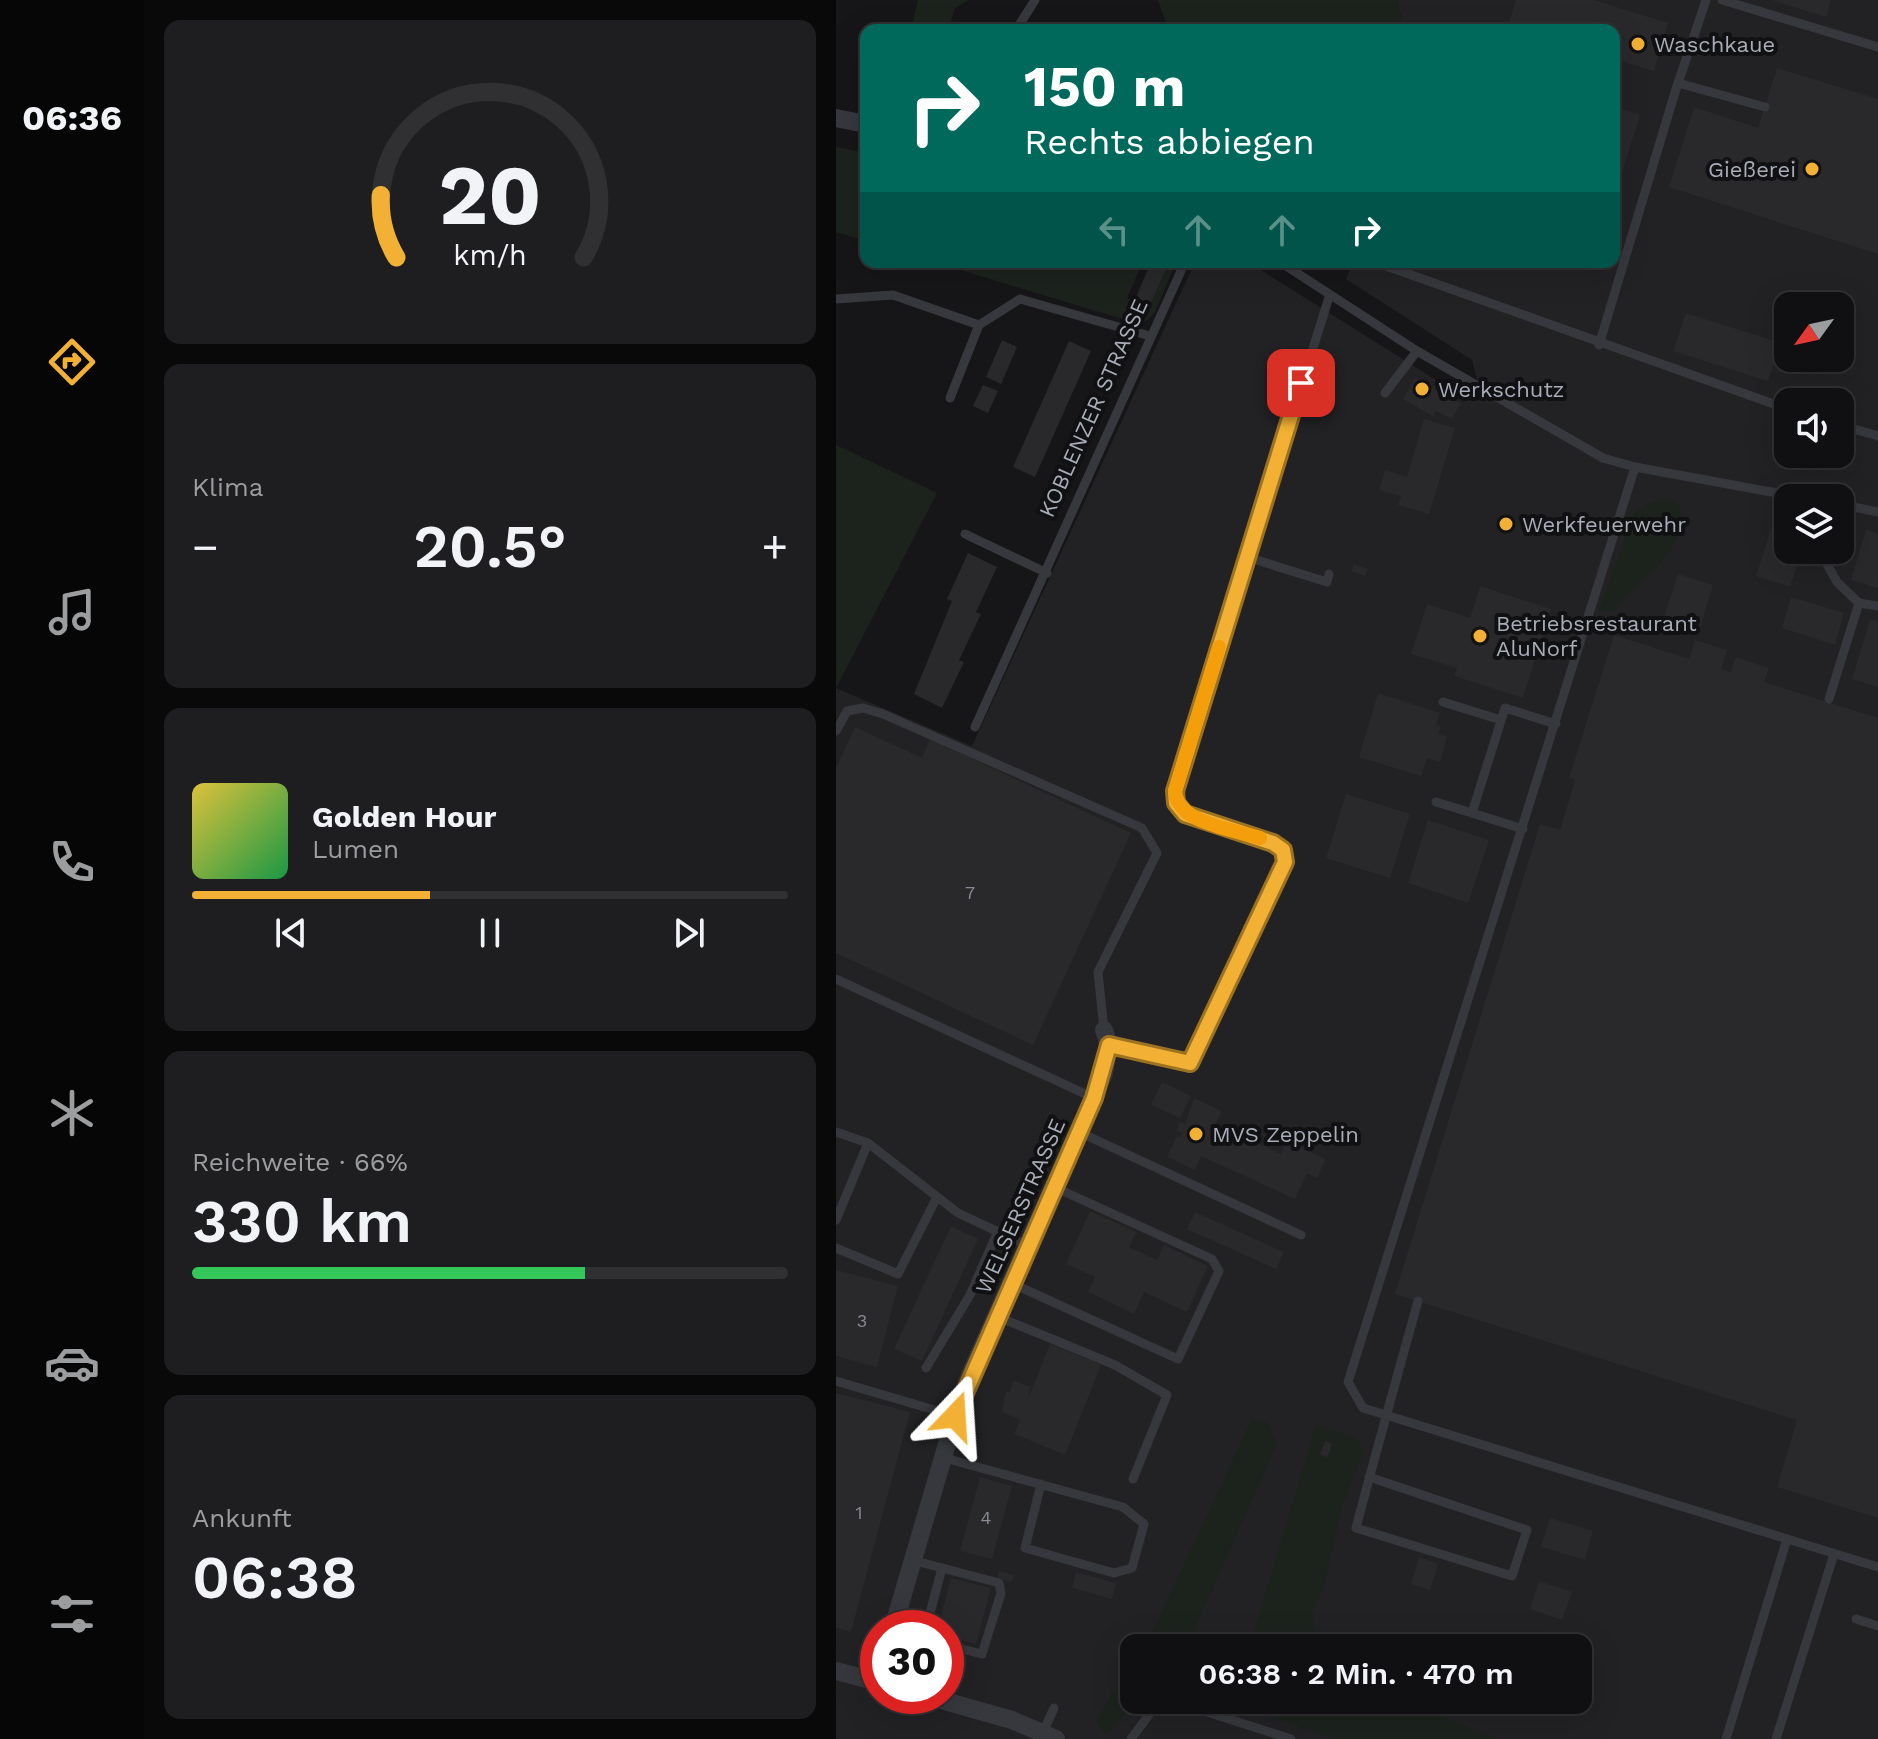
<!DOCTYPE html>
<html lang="de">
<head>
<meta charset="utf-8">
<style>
	:root { --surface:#101012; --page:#1e1e20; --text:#f1f3f6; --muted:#9c9d9f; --line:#303032; --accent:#f2b134 }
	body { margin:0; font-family:"Work Sans",sans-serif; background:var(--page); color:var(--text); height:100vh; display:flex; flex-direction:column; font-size:30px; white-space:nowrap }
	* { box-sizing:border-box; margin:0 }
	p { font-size:26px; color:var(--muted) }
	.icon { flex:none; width:44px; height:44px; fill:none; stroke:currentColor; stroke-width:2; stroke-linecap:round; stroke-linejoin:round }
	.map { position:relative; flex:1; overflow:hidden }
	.sheet { display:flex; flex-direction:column; gap:20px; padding:20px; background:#09090a; width:692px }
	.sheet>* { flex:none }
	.hud { position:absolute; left:24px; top:24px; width:760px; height:244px; border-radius:16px; box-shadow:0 8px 32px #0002,0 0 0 2px var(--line); background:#00695c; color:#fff; overflow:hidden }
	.needle { width:52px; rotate:237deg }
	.tools { position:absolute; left:938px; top:292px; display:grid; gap:16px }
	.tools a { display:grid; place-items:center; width:80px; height:80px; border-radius:16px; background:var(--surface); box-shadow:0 8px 32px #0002,0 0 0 2px var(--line); font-size:40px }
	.speed { position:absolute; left:24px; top:1610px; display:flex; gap:16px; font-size:40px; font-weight:700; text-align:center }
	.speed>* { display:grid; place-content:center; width:104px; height:104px; border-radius:50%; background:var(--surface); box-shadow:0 8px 32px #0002,0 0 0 2px var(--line); line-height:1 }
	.speed .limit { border:12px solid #d22; background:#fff; color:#111 }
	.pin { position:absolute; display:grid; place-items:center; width:68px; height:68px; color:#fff; margin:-34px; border-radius:16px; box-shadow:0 4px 12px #0006 }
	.me { position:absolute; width:88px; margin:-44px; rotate:20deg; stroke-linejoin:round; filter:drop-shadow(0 0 6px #0008) }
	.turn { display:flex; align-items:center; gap:28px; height:168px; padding:0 32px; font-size:36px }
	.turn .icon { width:104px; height:104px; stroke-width:2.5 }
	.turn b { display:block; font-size:56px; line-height:68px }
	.lanes { display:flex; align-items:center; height:76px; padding:0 32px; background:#0003; justify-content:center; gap:40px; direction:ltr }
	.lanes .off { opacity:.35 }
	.big { font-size:60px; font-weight:600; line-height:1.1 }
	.sheet .tile { flex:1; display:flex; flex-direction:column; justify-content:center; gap:12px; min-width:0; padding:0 28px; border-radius:16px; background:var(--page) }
	.sheet .dial { align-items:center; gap:0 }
	.dial svg { height:208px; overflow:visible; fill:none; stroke:var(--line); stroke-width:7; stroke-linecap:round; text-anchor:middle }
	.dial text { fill:var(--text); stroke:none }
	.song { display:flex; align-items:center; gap:24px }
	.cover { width:96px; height:96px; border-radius:12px; background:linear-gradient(135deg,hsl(50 70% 55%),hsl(140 70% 35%)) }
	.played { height:8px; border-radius:4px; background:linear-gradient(90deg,var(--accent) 40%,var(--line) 40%) }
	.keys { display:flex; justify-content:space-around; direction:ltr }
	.heat { display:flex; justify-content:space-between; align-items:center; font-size:44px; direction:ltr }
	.charge { height:12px; border-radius:6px; background:linear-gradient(90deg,#34c759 66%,var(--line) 0) }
	.trip { position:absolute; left:284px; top:1634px; width:472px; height:80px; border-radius:16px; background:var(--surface); box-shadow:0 8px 32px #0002,0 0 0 2px var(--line); font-weight:600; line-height:80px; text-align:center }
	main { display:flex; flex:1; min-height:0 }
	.tabs { display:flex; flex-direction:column; width:144px; justify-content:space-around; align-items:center; background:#060607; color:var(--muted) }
	.tabs .icon { width:56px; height:56px }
	.tabs .selected { color:var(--accent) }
	.tabs b { font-size:36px; color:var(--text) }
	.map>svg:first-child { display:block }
	.built { fill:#222225; fill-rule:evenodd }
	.green { fill:#1c231d }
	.building { fill:#29292c }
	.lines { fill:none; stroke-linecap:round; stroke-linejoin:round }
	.service { stroke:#37383d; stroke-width:9 }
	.minor { stroke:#37383d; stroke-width:18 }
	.route-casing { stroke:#9d7322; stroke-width:20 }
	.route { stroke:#f2b134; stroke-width:14 }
	.slow { stroke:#f59e0b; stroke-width:14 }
	.poi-dot { fill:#f2b134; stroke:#111113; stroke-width:3 }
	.labels { text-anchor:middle; stroke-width:8; stroke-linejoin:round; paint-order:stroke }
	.number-label { font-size:18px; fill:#888b94 }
	.poi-label { font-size:22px; fill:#a8adb8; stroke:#111113; text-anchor:start }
	.street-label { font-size:22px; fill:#a8adb8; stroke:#111113 }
</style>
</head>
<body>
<main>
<nav class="tabs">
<b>06:36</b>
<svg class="icon selected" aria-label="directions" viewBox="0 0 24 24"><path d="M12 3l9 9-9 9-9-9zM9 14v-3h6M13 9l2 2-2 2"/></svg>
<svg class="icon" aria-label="music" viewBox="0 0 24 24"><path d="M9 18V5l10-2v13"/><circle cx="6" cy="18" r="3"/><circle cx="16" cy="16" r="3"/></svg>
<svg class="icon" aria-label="phone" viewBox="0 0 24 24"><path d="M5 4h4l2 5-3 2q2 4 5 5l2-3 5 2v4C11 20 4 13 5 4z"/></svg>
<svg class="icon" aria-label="climate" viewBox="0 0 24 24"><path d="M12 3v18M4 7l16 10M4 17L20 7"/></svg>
<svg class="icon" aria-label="car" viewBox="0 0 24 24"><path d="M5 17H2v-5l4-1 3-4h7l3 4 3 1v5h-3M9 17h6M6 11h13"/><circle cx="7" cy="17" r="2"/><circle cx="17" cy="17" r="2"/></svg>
<svg class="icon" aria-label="filters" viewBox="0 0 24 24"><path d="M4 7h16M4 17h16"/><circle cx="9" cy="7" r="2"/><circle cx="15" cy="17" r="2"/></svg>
</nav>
<section class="sheet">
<div class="tile dial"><svg viewBox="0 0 100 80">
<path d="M14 69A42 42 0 1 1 86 69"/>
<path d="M14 69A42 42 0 0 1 8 45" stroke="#f2b134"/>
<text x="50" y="56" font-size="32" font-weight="700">20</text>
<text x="50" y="72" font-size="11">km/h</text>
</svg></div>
<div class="tile"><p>Klima</p>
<div class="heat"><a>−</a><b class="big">20.5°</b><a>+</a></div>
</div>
<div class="tile">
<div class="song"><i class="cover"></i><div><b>Golden Hour</b><p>Lumen</p></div></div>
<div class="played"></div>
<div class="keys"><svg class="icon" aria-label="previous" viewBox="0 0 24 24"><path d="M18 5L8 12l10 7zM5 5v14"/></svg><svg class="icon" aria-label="pause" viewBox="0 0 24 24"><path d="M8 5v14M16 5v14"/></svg><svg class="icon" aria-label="next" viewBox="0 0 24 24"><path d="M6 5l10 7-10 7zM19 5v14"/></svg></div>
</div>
<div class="tile"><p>Reichweite · 66%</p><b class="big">330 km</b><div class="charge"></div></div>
<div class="tile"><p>Ankunft</p><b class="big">06:38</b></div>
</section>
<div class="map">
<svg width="1042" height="1739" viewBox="0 0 1042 1739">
	<rect width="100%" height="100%" fill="#161618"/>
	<path class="built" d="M561,0H1042V1739H0V688L136,746L359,262H412L616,390L643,388L636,360L510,279L517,262H778V30H568ZM952,306H1004V358H952ZM952,402H1004V454H952ZM952,498H1004V550H952ZM42,1628H110V1696H42ZM298,1648H742V1700H298Z"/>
	<g class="green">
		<polygon points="82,0 133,0 119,8 112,30 75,30"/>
		<polygon points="322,0 561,0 568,30 340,30 329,20"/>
		<polygon points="0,147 30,153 30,241 0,232"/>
		<polygon points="98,262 307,262 291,298 313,308 333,262 340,262 319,312 310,321 296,322"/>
		<polygon points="0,445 101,493 0,688"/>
		<path d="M832,499L844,505C852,554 806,577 779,611L763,610L799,511L820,500Z"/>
		<polygon points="416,1419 432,1423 441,1444 350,1648 309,1648"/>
		<polygon points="480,1425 522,1438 527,1453 507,1504 487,1589 477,1611 479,1636 490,1642 490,1648 413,1648"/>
		<polygon points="298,1669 301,1700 275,1730 267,1734 261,1720 276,1693"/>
		<polygon points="386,1700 551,1700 584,1708 661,1739 499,1739"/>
	</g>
	<g class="building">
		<polygon points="680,0 758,0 832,23 818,71 778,59 778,30 685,30 672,26"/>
		<polygon points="936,0 995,0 990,17"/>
		<polygon points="889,34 931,47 928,56 886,43"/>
		<polygon points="941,68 1042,99 1042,254 833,187 858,107 922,128"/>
		<polygon points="783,108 804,115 779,195 778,113 782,114"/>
		<polygon points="315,262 333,262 313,308 298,302"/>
		<polygon points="735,262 757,262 755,269"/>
		<polygon points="850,313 945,343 932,381 837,351"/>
		<polygon points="166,340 181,347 165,384 150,377"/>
		<polygon points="233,341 255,351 199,477 177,467"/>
		<polygon points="579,378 625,403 616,419 600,411 597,416 567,399"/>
		<polygon points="147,385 162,391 152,413 137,406"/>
		<polygon points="588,419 619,428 593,514 562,505 565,496 543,490 549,470 571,477"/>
		<polygon points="935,529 952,535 952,550 966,550 954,587 920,576"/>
		<polygon points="1030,530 1042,534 1042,588 1015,580"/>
		<polygon points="132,553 161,567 140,612 145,614 123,660 128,662 106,708 78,694 116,601 111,599"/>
		<polygon points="518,564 532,569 529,576 515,571"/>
		<polygon points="842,574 877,585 862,634 826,623"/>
		<polygon points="644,586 715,609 687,698 618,676 621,668 575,654 591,604 634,618"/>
		<polygon points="955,597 1008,613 999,645 946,628"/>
		<polygon points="1034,620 1042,622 1042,687 1016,679"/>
		<polygon points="778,635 853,659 859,640 891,650 885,669 895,672 899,657 933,668 928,682 1042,718 1042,1518 941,1487 961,1420 559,1294 704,824 724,830 739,780 733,778"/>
		<polygon points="542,693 604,713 600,725 605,727 602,734 611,737 604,762 591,758 585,776 523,757"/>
		<polygon points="19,727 86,758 94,739 295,833 197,1045 0,953 0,768"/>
		<polygon points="510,794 574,814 554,878 490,858"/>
		<polygon points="592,820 653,840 632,903 572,883"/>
		<polygon points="326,1082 355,1096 344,1118 315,1105"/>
		<polygon points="358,1098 386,1111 380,1124 445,1154 450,1141 490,1159 481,1178 471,1173 459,1199 365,1156 359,1170 331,1157 341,1136 344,1137 346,1133 340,1130 344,1122 349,1124"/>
		<polygon points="254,1211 300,1232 293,1247 321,1260 328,1245 372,1266 351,1312 308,1292 298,1314 252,1292 259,1277 230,1264"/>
		<polygon points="359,1212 448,1252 440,1269 351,1229"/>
		<polygon points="115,1226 142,1239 86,1361 58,1349"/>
		<polygon points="0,1270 62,1286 41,1367 0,1356"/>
		<polygon points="214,1344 265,1365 229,1455 178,1434 184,1420 166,1412 170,1391 174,1392 178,1381 194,1387 192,1399"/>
		<polygon points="0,1393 74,1412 15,1632 0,1628"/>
		<polygon points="489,1441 496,1444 492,1457 484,1455"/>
		<polygon points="144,1477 176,1486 156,1559 124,1551"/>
		<polygon points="714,1518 757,1531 749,1560 705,1547"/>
		<polygon points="583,1557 602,1564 594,1590 575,1584"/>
		<polygon points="163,1571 178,1575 176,1582 161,1578"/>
		<polygon points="240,1572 280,1583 276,1599 236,1588"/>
		<polygon points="115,1578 155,1588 140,1644 110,1636 110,1628 102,1628"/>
		<polygon points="703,1581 736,1592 726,1620 694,1609"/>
	</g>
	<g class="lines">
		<g class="service">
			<polyline points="886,0 1042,47"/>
			<polyline points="180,30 199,0"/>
			<polyline points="842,83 929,107"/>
			<polyline points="444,262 581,351 767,458 799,467 968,498"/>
			<polyline points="539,262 952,409"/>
			<polyline points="0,299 57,295 143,325 184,299 314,336"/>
			<polyline points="763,345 840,89 870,0"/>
			<polyline points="549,393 581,351"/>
			<polyline points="114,398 143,325"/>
			<polyline points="1004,425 1042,436"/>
			<polyline points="799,467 512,1382 527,1408 1042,1567"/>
			<polyline points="1004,504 1042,512"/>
			<polyline points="129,534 211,573"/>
			<polyline points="983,550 1001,582 1023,603 993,699"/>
			<polyline points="411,557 491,582 493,574"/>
			<polyline points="1023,603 1042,606"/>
			<polyline points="607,702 665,720"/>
			<polyline points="139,727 349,262"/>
			<polyline points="0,731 11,711 27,708 47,714 306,828 321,853 262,972 268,1030"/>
			<polyline points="600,802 636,813"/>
			<polyline points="687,829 636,813 669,708 720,724"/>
			<polyline points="0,979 258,1098"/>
			<polyline points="273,1045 354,1063 449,862 447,850 437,843 349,814 340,803 339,791 493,297"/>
			<polyline points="0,1132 32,1143 122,1213 192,1246"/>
			<polyline points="243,1132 465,1235"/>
			<polyline points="0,1220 32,1143"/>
			<polyline points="0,1248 62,1274 101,1197"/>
			<polyline points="175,1283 342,1359 383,1271 376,1259 218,1187"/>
			<polyline points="160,1316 279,1365 331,1395 297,1479"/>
			<polyline points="90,1368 134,1295 162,1231"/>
			<polyline points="0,1381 119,1416"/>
			<polyline points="105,1457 287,1507 308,1524 296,1568 278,1573 189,1548 205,1484"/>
			<path d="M533,1477L691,1530L676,1576L520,1528C540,1452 561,1377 582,1301"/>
			<polyline points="76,1560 163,1583 165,1593 146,1654 110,1645"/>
			<polyline points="1020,1619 1042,1626"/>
			<polyline points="90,1628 106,1568"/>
			<polyline points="207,1732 218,1708"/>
			<polyline points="295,1739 315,1712 340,1702 455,1739"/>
			<polyline points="890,1739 951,1539"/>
			<polyline points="940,1739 998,1554"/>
		</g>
		<g class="minor">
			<polyline points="0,118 30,124"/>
			<polyline points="57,1628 126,1393 268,1073 273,1045 268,1030"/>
			<polyline points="0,1671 42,1682"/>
			<polyline points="91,1696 176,1720 220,1739"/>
		</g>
	</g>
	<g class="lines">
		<g class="route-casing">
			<polyline id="route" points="119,1416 258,1098 273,1045 354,1063 449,862 447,850 437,843 349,814 340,803 339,791 465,383"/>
		</g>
		<use href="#route" class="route"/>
		<path class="slow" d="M383,647L339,791C342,824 396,829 424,838"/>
	</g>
	<g class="poi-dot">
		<circle cx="802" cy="44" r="8"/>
		<circle cx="976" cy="169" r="8"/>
		<circle cx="586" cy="389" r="8"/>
		<circle cx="670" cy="524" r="8"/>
		<circle cx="644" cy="636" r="8"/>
		<circle cx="360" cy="1134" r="8"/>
	</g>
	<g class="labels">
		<g class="number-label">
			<text x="134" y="899">7</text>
			<text x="26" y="1327">3</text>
			<text x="23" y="1519">1</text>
			<text x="150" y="1524">4</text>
		</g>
		<g class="poi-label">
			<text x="818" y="52">Waschkaue</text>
			<text x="960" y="177" text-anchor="end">Gießerei</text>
			<text x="602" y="397">Werkschutz</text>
			<text x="686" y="532">Werkfeuerwehr</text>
			<text x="660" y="631">Betriebsrestaurant<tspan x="660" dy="25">AluNorf</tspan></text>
			<text x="376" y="1142">MVS Zeppelin</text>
		</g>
		<g class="street-label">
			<text transform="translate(257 408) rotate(-66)" y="8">KOBLENZER STRASSE</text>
			<text transform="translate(184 1206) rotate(-66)" y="8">WELSERSTRASSE</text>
		</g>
	</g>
</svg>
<div class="tools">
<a><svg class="needle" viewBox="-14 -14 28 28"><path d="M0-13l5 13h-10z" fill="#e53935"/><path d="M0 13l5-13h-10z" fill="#9c9d9f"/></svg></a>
<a><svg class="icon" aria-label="sound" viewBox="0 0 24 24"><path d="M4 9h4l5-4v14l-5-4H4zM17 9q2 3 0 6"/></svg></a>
<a><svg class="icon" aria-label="layers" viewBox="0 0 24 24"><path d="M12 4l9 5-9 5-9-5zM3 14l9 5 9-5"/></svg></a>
</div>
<div class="speed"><div class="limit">30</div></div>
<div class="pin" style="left:465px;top:383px;background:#d93025"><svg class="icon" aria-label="arrive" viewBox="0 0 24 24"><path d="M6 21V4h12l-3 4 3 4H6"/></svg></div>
<svg class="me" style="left:119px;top:1416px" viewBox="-20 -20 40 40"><path d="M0-17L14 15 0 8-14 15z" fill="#f2b134" stroke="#fff" stroke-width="4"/></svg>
<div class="trip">06:38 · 2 Min. · 470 m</div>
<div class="hud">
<div class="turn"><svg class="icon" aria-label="right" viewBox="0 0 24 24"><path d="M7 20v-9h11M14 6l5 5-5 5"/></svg><div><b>150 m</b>Rechts abbiegen</div></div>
<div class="lanes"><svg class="icon off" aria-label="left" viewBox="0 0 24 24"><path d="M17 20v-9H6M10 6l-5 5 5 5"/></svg><svg class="icon off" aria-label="ahead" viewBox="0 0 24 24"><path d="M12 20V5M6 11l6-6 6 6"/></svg><svg class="icon off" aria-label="ahead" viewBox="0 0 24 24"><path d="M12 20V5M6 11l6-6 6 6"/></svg><svg class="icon" aria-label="right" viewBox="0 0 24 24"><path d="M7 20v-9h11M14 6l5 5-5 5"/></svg></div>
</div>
</div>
</main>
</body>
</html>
